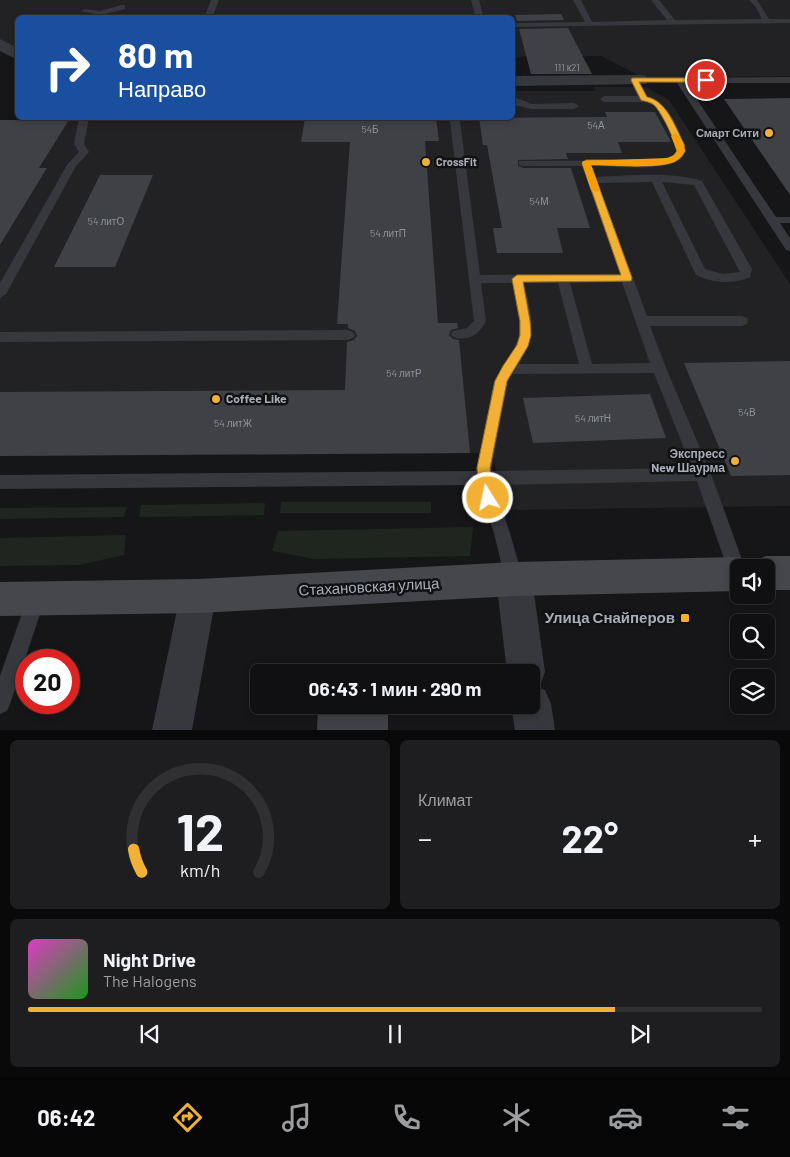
<!DOCTYPE html>
<html lang="ru">
<head>
<meta charset="utf-8">
<style>
	:root { --surface:#101012; --page:#1e1e20; --text:#f1f3f6; --muted:#9c9d9f; --line:#303032; --accent:#f2b134 }
	body { margin:0; font-family:Barlow,sans-serif; background:var(--page); color:var(--text); height:100vh; display:flex; flex-direction:column; font-size:19px; white-space:nowrap }
	* { box-sizing:border-box; margin:0 }
	p { font-size:16px; color:var(--muted) }
	.icon { flex:none; width:28px; height:28px; fill:none; stroke:currentColor; stroke-width:2; stroke-linecap:round; stroke-linejoin:round }
	.map { position:relative; height:730px; overflow:hidden }
	.panel { display:flex; flex-direction:column; gap:10px; padding:10px; background:#09090a; flex:1 }
	.panel>* { flex:none }
	.top-card { position:absolute; left:15px; top:15px; width:500px; height:105px; border-radius:8px; box-shadow:0 2px 8px #0003,0 0 0 1px var(--line); background:#1a4fa0; color:#fff; overflow:hidden }
	.tools { position:absolute; left:730px; top:559px; display:grid; gap:10px }
	.tools a { display:grid; place-items:center; width:45px; height:45px; border-radius:8px; background:var(--surface); box-shadow:0 2px 8px #0003,0 0 0 1px var(--line); font-size:25px }
	.speed { position:absolute; left:15px; top:649px; display:flex; gap:10px; font-size:25px; font-weight:700; text-align:center }
	.speed>* { display:grid; place-content:center; width:65px; height:65px; border-radius:50%; background:var(--surface); box-shadow:0 2px 8px #0003,0 0 0 1px var(--line); line-height:1 }
	.speed .limit { border:8px solid #d22; background:#fff; color:#111 }
	.pin { position:absolute; display:grid; place-items:center; width:42px; height:42px; color:#fff; margin:-21px; border:2px solid #fff; border-radius:50%; box-shadow:0 1px 5px #0007 }
	.me { position:absolute; width:55px; margin:-28px; rotate:350deg; stroke-linejoin:round; filter:drop-shadow(0 0 4px #0008) }
	.turn { display:flex; align-items:center; gap:18px; height:105px; padding:0 20px; font-size:22px }
	.turn .icon { width:65px; height:65px; stroke-width:2.5 }
	.turn b { display:block; font-size:35px; line-height:42px }
	.big { font-size:38px; font-weight:700; line-height:1.1 }
	.panel .tile { flex:1; display:flex; flex-direction:column; justify-content:center; gap:8px; min-width:0; padding:0 18px; border-radius:8px; background:var(--page) }
	.panel .dial { align-items:center; gap:0 }
	.dial svg { height:130px; overflow:visible; fill:none; stroke:var(--line); stroke-width:7; stroke-linecap:round; text-anchor:middle }
	.dial text { fill:var(--text); stroke:none }
	.song { display:flex; align-items:center; gap:15px }
	.cover { width:60px; height:60px; border-radius:8px; background:linear-gradient(135deg,hsl(310 70% 55%),hsl(120 70% 35%)) }
	.played { height:5px; border-radius:2px; background:linear-gradient(90deg,var(--accent) 80%,var(--line) 80%) }
	.keys { display:flex; justify-content:space-around; direction:ltr }
	.heat { display:flex; justify-content:space-between; align-items:center; font-size:28px; direction:ltr }
	.panel .tiles { flex:1; display:grid; gap:10px; grid-template-columns:1fr 1fr }
	.tile:last-child { grid-column:span 2 }
	.trip { position:absolute; left:250px; top:664px; width:290px; height:50px; border-radius:8px; background:var(--surface); box-shadow:0 2px 8px #0003,0 0 0 1px var(--line); font-weight:700; line-height:50px; text-align:center }
	.tab-bar { display:flex; height:80px; justify-content:space-around; align-items:center; background:#060607; color:var(--muted) }
	.tab-bar .icon { width:35px; height:35px }
	.tab-bar .selected { color:var(--accent) }
	.tab-bar b { font-size:22px; color:var(--text) }
	.map>svg:first-child { display:block }
	.built { fill:#222225 }
	.green { fill:#1e261f }
	.building { fill:#404145 }
	.lines { fill:none; stroke-linecap:round; stroke-linejoin:round }
	.service { fill:#37383d; fill-rule:evenodd }
	.minor { fill:#37383d; fill-rule:evenodd }
	.secondary { fill:#45474d; fill-rule:evenodd }
	.route { fill:#f2b134; stroke:#9d7322 }
	.slow { fill:#f59e0b }
	.poi-dot { fill:#f2b134; stroke:#111113; stroke-width:2 }
	.labels { text-anchor:middle; stroke-width:5; stroke-linejoin:round; paint-order:stroke }
	.number-label { font-size:10px; fill:#8e929b }
	.far-poi-label { font-size:11px; font-weight:bold; fill:#a8adb8; stroke:#111113; text-anchor:end }
	.poi-label { font-size:12px; font-weight:bold; fill:#a8adb8; stroke:#111113; text-anchor:start }
	.near-street-label { font-size:15px; fill:#a8adb8; stroke:#111113 }
	.near-poi-label { font-size:15px; font-weight:bold; fill:#a8adb8; stroke:#111113; text-anchor:end }
</style>
</head>
<body>
<div class="map">
<svg width="790" height="730" viewBox="0 0 790 730">
	<rect width="100%" height="100%" fill="#161618"/>
	<g class="built">
		<polygon points="0,0 790,0 790,76 644,78 601,56 524,56 513,59 512,18 18,18 17,50 0,39"/>
		<polygon points="594,87 646,87 669,100 790,284 790,506 503,510 493,453 0,456 0,245 47,168 39,168 70,118 512,118 513,91 595,91"/>
	</g>
	<g class="green">
		<polygon points="281,502 431,502 431,513 280,513"/>
		<polygon points="265,503 264,515 139,517 141,505"/>
		<polygon points="127,507 124,517 0,519 0,508"/>
		<polygon points="473,527 470,556 314,559 272,551 278,531"/>
		<polygon points="126,535 124,555 79,565 0,566 0,538"/>
	</g>
	<g class="building">
		<polygon points="561,14 564,20 517,21 515,15"/>
		<polygon points="568,28 592,74 531,74 519,29"/>
		<polygon points="790,98 790,195 724,99"/>
		<polygon points="605,112 655,112 671,142 618,142 622,153 566,153 568,159 518,160 518,166 523,168 571,168 590,228 557,228 563,253 497,253 493,228 502,228 487,145 483,145 479,118 607,117"/>
		<polygon points="305,118 436,118 439,141 425,141 438,323 457,323 458,328 451,330 449,335 453,339 459,340 470,453 0,456 0,392 345,390 347,342 354,340 357,336 355,331 348,328 348,324 337,324 350,142 301,142"/>
		<polygon points="0,120 69,120 39,168 47,168 0,245"/>
		<polygon points="100,175 153,175 115,267 54,267"/>
		<polygon points="790,361 790,475 731,476 684,363"/>
		<polygon points="650,394 666,438 533,443 523,398"/>
		<polygon points="318,708 388,708 388,730 317,730"/>
	</g>
	<g class="lines">
		<g class="service">
			<polygon points="211,0 219,0 212,18 204,18"/>
			<polygon points="471,0 479,0 484,18 476,18"/>
			<polygon points="573,0 581,0 592,22 667,20 651,0 659,0 675,20 762,19 756,7 749,0 757,0 769,19 790,19 790,23 512,27 512,23 585,22"/>
			<polygon points="122,5 125,5 125,9 100,15 81,11 85,9 100,11"/>
			<path d="M790,77V83H686L776,217H790V223H780L790,238V251L786,250L677,83L640,82L647,97C669,101 680,131 686,151C684,155 683,158 679,160C660,172 615,166 592,166L596,177C631,176 668,171 702,181L752,269L750,277C733,285 713,283 696,275L652,182L598,183L647,316H742L747,318L748,321L747,324L742,326H650L666,368L711,474L745,568H739V581L732,579L729,573L697,481L493,485L510,533L523,579L520,585L514,587L508,585L505,579L494,533L477,485L0,489V475L476,471L494,381L514,349L519,337V320L512,283H481L486,321C480,334 468,342 453,337L451,334L453,331L467,328L474,321L450,121L452,119L455,118L460,121L480,275L620,274L582,166H523L519,165V161L658,160L674,155L676,151C672,136 662,105 645,102H604L600,99L604,96H638L630,80L631,78ZM662,182L694,185L740,272L723,274L705,269ZM622,282L650,363L592,364L570,283ZM524,283H558L579,364H519C538,334 532,316 524,283ZM654,373L692,468L491,471L508,381L512,374Z"/>
			<polygon points="512,96 532,104 574,103 579,106 574,109 532,109 514,105"/>
			<polygon points="79,118 89,118 84,144 89,152 76,166 6,294 0,298 0,283 67,165 79,152 74,144"/>
			<polygon points="348,330 353,332 355,335 353,338 348,340 0,342 0,332"/>
			<polygon points="36,590 42,593 45,599 10,704 7,711 0,714 0,676 27,599 30,593"/>
		</g>
		<g class="minor">
			<polygon points="0,39 18,48 18,60 0,51"/>
			<polygon points="640,75 646,76 649,80 646,84 512,86 512,76"/>
			<polygon points="514,562 526,567 532,579 545,672 540,686 537,687 545,690 551,704 555,730 515,730 511,705 531,705 531,672 507,672 496,579 502,567"/>
			<polygon points="198,579 211,584 216,596 192,730 152,730 180,596 185,584"/>
		</g>
		<polygon class="secondary" points="766,556 790,556 790,590 766,590 766,568 739,568 739,591 514,596 198,613 0,616 0,582 198,579 514,562 739,557 752,564 754,561"/>
	</g>
	<path class="route" d="M632,78H706L710,80L706,82H639L647,97C667,101 675,127 684,144L685,151C682,156 680,159 674,162C656,169 612,165 591,165L632,278L631,281L523,282L530,321L531,335L528,346L507,381L490,468L494,498L492,503L488,504L483,503L481,498L477,468L495,381L503,366L517,345L520,335V321L512,279L517,275H621L582,163L586,160H658C666,159 673,158 677,151C675,140 663,116 656,107C652,102 647,102 641,100L631,80Z"/>
	<path class="slow" d="M675,133L679,136L685,151C682,156 680,159 674,162C656,169 612,165 591,165L600,190L596,192L591,190L582,163L583,161L668,158L675,155L677,151L671,136Z"/>
	<g class="poi-dot">
		<circle cx="769" cy="133" r="5"/>
		<circle cx="426" cy="162" r="5"/>
		<circle cx="216" cy="399" r="5"/>
		<circle cx="735" cy="461" r="5"/>
		<rect x="680" y="613" width="10" height="10" rx="2.5"/>
	</g>
	<g class="labels">
		<g class="number-label">
			<text x="567" y="71">111 к21</text>
			<text x="596" y="129">54А</text>
			<text x="370" y="133">54Б</text>
			<text x="539" y="205">54М</text>
			<text x="106" y="225">54 литО</text>
			<text x="388" y="237">54 литП</text>
			<text x="404" y="377">54 литР</text>
			<text x="747" y="416">54В</text>
			<text x="593" y="422">54 литН</text>
			<text x="233" y="427">54 литЖ</text>
		</g>
		<g class="far-poi-label">
			<text x="759" y="137">Смарт Сити</text>
			<text x="436" y="166" text-anchor="start">CrossFit</text>
		</g>
		<g class="poi-label">
			<text x="226" y="403">Coffee Like</text>
			<text x="725" y="458" text-anchor="end">Экспресс<tspan x="725" dy="14">New Шаурма</tspan></text>
		</g>
		<g class="near-street-label">
			<text transform="translate(369 587) rotate(-3)" y="5">Стахановская улица</text>
		</g>
		<g class="near-poi-label">
			<text x="675" y="623">Улица Снайперов</text>
		</g>
	</g>
</svg>
<div class="tools">
<a><svg class="icon" aria-label="sound" viewBox="0 0 24 24"><path d="M4 9h4l5-4v14l-5-4H4zM17 9q2 3 0 6"/></svg></a>
<a><svg class="icon" aria-label="search" viewBox="0 0 24 24"><circle cx="10" cy="10" r="6"/><path d="M15 15l6 6"/></svg></a>
<a><svg class="icon" aria-label="layers" viewBox="0 0 24 24"><path d="M12 4l9 5-9 5-9-5zM3 14l9 5 9-5"/></svg></a>
</div>
<div class="speed"><div class="limit">20</div></div>
<div class="pin" style="left:706px;top:80px;background:#d93025"><svg class="icon" aria-label="arrive" viewBox="0 0 24 24"><path d="M6 21V4h12l-3 4 3 4H6"/></svg></div>
<svg class="me" style="left:488px;top:498px" viewBox="-20 -20 40 40"><circle r="17" fill="#f2b134" stroke="#fff" stroke-width="3"/><path d="M0-11L8 9 0 5-8 9z" fill="#fff"/></svg>
<div class="trip">06:43 · 1 мин · 290 m</div>
<div class="top-card">
<div class="turn"><svg class="icon" aria-label="right" viewBox="0 0 24 24"><path d="M7 20v-9h11M14 6l5 5-5 5"/></svg><div><b>80 m</b>Направо</div></div>
</div>
</div>
<section class="panel">
<div class="tiles">
<div class="tile dial"><svg viewBox="0 0 100 80">
<path d="M14 69A42 42 0 1 1 86 69"/>
<path d="M14 69A42 42 0 0 1 9 55" stroke="#f2b134"/>
<text x="50" y="56" font-size="32" font-weight="700">12</text>
<text x="50" y="72" font-size="11">km/h</text>
</svg></div>
<div class="tile"><p>Климат</p>
<div class="heat"><a>−</a><b class="big">22°</b><a>+</a></div>
</div>
<div class="tile">
<div class="song"><i class="cover"></i><div><b>Night Drive</b><p>The Halogens</p></div></div>
<div class="played"></div>
<div class="keys"><svg class="icon" aria-label="previous" viewBox="0 0 24 24"><path d="M18 5L8 12l10 7zM5 5v14"/></svg><svg class="icon" aria-label="pause" viewBox="0 0 24 24"><path d="M8 5v14M16 5v14"/></svg><svg class="icon" aria-label="next" viewBox="0 0 24 24"><path d="M6 5l10 7-10 7zM19 5v14"/></svg></div>
</div>
</div>
</section>
<nav class="tab-bar">
<b>06:42</b>
<svg class="icon selected" aria-label="directions" viewBox="0 0 24 24"><path d="M12 3l9 9-9 9-9-9zM9 14v-3h6M13 9l2 2-2 2"/></svg>
<svg class="icon" aria-label="music" viewBox="0 0 24 24"><path d="M9 18V5l10-2v13"/><circle cx="6" cy="18" r="3"/><circle cx="16" cy="16" r="3"/></svg>
<svg class="icon" aria-label="phone" viewBox="0 0 24 24"><path d="M5 4h4l2 5-3 2q2 4 5 5l2-3 5 2v4C11 20 4 13 5 4z"/></svg>
<svg class="icon" aria-label="climate" viewBox="0 0 24 24"><path d="M12 3v18M4 7l16 10M4 17L20 7"/></svg>
<svg class="icon" aria-label="car" viewBox="0 0 24 24"><path d="M5 17H2v-5l4-1 3-4h7l3 4 3 1v5h-3M9 17h6M6 11h13"/><circle cx="7" cy="17" r="2"/><circle cx="17" cy="17" r="2"/></svg>
<svg class="icon" aria-label="filters" viewBox="0 0 24 24"><path d="M4 7h16M4 17h16"/><circle cx="9" cy="7" r="2"/><circle cx="15" cy="17" r="2"/></svg>
</nav>
</body>
</html>
